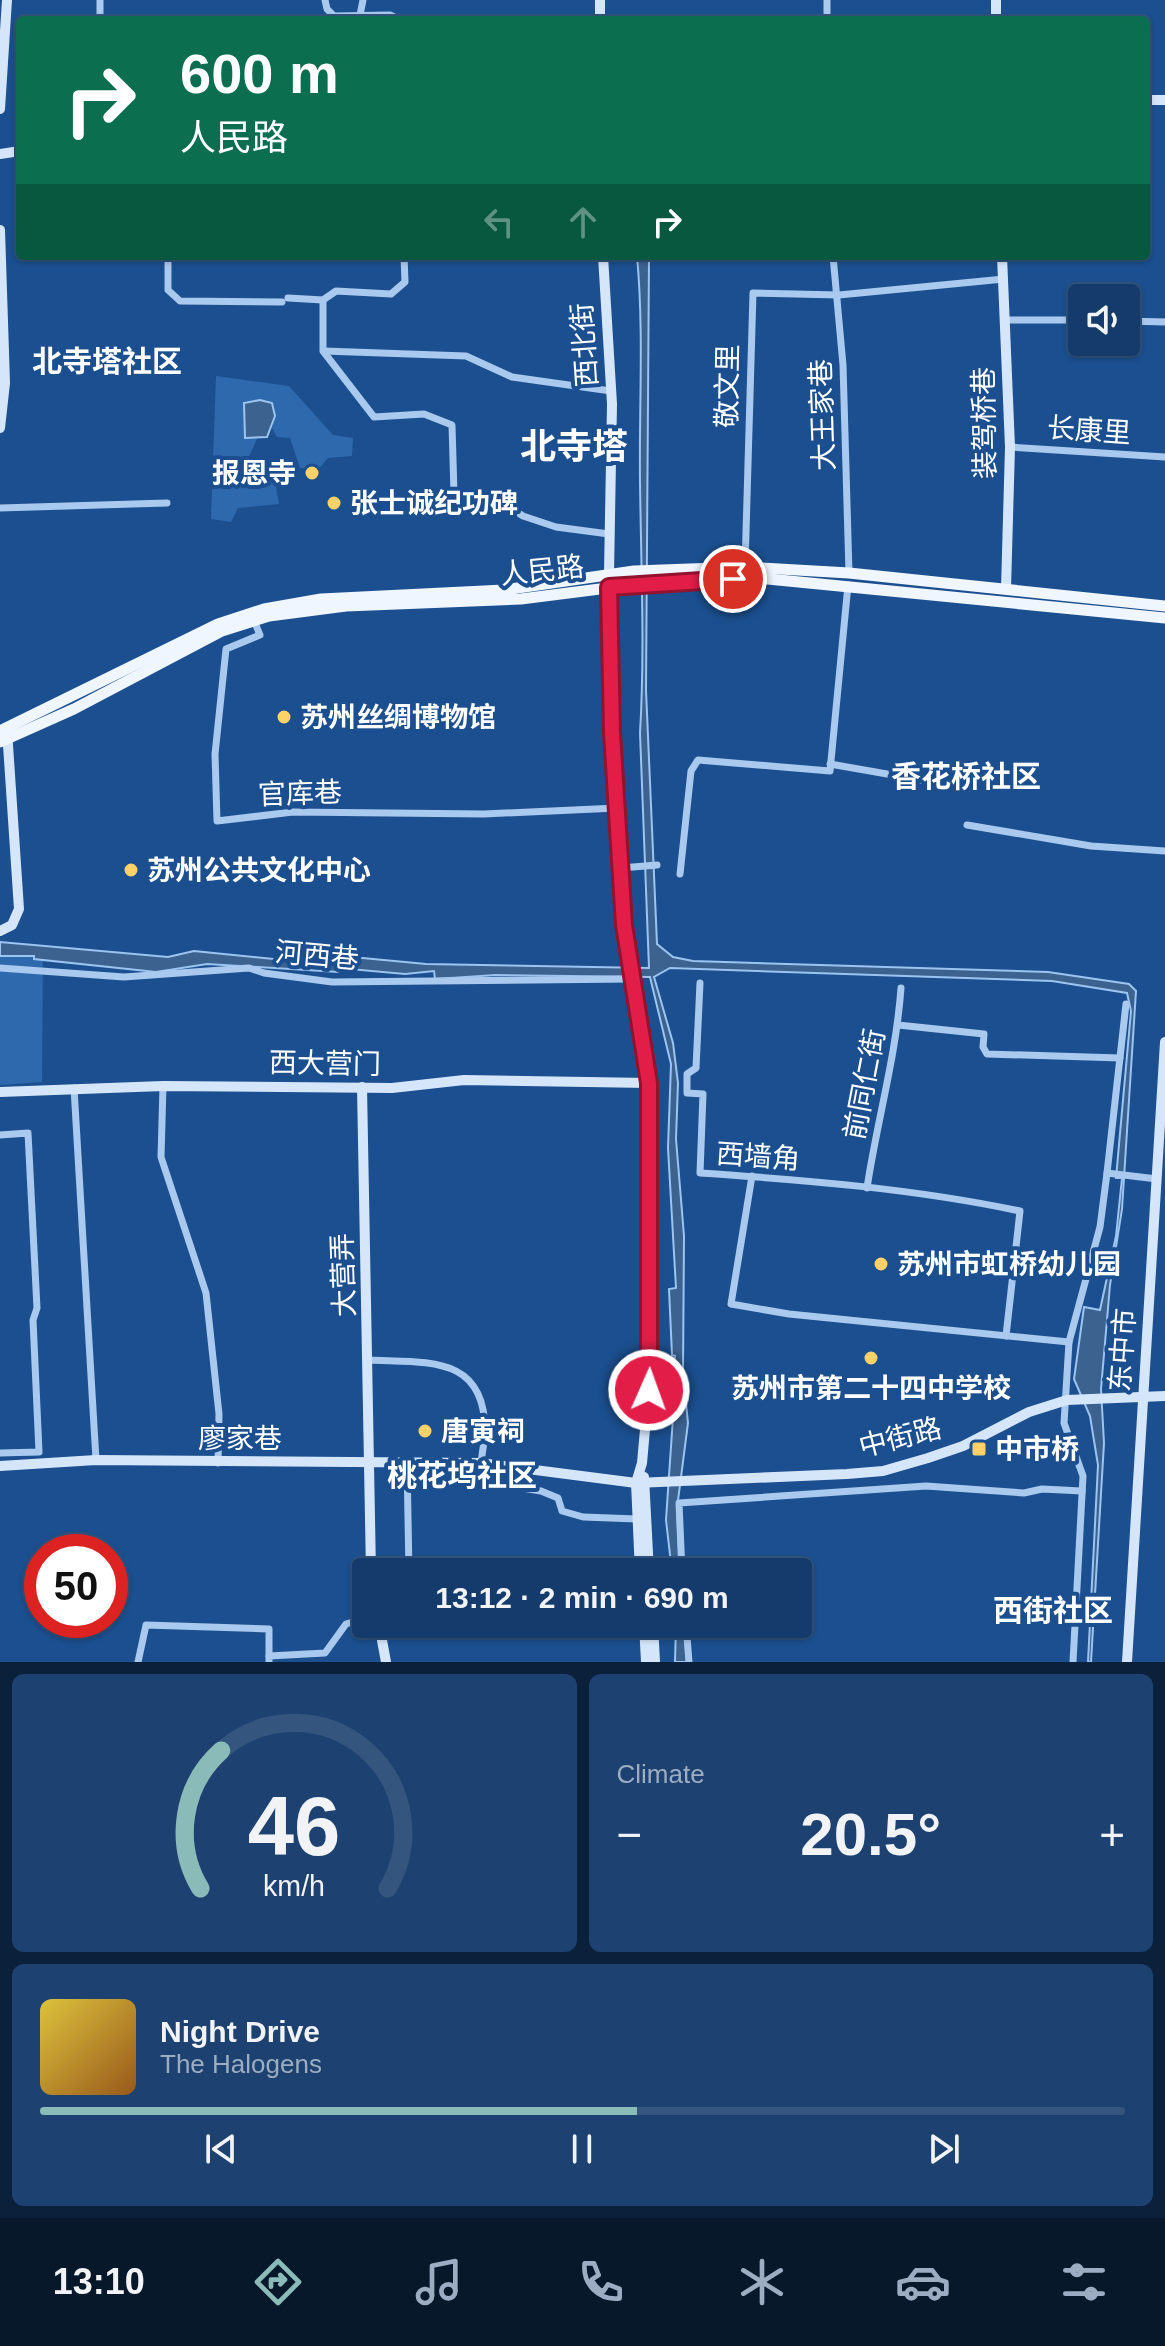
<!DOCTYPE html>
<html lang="en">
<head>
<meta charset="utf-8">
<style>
	:root { --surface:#143b6b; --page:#1d4271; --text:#f1f3f6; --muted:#9dadc1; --line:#33557e; --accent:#8bbbb9 }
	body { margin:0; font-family:Arial,"Noto Sans SC",sans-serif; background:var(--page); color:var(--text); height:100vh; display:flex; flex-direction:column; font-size:30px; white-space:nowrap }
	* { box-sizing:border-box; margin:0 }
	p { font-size:26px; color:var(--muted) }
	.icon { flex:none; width:44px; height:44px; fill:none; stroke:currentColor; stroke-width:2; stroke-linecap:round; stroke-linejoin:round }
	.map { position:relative; height:1662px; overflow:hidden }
	.sheet { display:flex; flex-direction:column; gap:12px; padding:12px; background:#0b203b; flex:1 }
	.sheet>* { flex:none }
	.banner { position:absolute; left:16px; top:16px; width:1134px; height:244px; border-radius:8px; box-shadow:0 2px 6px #0004,0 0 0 2px var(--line); background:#0b6e4f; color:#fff; overflow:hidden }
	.tools { position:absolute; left:1068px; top:284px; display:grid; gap:16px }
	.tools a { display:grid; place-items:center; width:72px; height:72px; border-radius:8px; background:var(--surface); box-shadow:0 2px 6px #0004,0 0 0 2px var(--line); font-size:40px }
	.speed { position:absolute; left:24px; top:1534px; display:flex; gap:16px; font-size:40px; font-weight:700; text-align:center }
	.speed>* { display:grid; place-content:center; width:104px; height:104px; border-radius:50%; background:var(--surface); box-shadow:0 2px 6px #0004,0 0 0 2px var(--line); line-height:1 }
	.speed .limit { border:12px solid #d22; background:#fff; color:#111 }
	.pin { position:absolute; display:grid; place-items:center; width:68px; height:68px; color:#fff; margin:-34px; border:4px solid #fff; border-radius:50%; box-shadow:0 2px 8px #0007 }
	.me { position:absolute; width:88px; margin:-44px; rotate:2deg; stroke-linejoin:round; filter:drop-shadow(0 0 6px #0008) }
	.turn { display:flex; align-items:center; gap:28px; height:168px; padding:0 32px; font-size:36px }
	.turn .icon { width:104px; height:104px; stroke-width:2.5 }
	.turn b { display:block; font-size:56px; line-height:68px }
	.lanes { display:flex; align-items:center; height:76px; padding:0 32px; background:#0003; justify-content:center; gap:40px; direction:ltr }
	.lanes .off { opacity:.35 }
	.big { font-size:60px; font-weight:700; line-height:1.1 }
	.sheet .tile { flex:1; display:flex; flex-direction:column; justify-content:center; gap:12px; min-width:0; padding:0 28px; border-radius:12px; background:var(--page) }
	.sheet .dial { align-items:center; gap:0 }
	.dial svg { height:208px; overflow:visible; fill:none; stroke:var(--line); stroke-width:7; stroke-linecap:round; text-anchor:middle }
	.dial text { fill:var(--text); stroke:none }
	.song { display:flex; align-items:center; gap:24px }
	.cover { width:96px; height:96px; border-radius:12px; background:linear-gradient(135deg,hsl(50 70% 55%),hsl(30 70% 35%)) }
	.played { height:8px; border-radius:4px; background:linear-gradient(90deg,var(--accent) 55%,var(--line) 55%) }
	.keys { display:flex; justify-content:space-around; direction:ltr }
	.heat { display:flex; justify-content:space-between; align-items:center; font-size:44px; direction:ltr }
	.sheet .tiles { flex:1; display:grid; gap:12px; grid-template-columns:1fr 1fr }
	.tile:last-child { grid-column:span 2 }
	.trip { position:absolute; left:352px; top:1558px; width:460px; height:80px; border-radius:8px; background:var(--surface); box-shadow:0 2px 6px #0004,0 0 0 2px var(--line); font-weight:700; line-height:80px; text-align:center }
	.dock { display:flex; height:128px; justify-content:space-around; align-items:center; background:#08182b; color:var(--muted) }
	.dock .icon { width:56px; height:56px }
	.dock .selected { color:var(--accent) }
	.dock b { font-size:36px; color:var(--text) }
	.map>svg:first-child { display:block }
	.green { fill:#2e69ad }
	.water { fill:#3c6290; stroke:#9cc4f0; stroke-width:2 }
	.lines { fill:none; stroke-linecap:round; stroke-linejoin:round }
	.street { stroke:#a9c9ee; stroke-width:7 }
	.secondary { stroke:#d6e6fa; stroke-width:10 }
	.primary { stroke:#f0f6ff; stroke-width:11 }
	.route-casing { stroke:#92132f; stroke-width:20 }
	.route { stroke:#e11d48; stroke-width:14 }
	.poi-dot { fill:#ffd166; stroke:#1b4f8f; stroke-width:3 }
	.labels { text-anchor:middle; stroke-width:8; stroke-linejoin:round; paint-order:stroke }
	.street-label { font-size:28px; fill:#fff; stroke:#1b4f8f }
	.poi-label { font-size:28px; font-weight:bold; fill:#fff; stroke:#1b4f8f; text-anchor:start }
	.neighbourhood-label { font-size:30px; font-weight:bold; fill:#fff; stroke:#1b4f8f }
	.district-label { font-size:36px; font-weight:bold; fill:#fff; stroke:#1b4f8f }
</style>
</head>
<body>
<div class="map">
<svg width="1165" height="1662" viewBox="0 0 1165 1662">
	<rect width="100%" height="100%" fill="#1b4f8f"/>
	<g class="green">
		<polygon points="216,376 289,386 333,435 353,438 352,456 328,458 318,470 300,468 290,438 277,437 272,428 275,416 245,438 258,437 245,465 246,483 275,481 279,504 238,508 231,522 211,519"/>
		<polygon points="19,954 43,958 42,1082 0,1085 0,956"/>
	</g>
	<g class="water">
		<path d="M637,256H649L646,690L657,944L673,957L693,961L1048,972L1129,984L1136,991L1122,1209L1110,1285L1101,1389L1104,1443L1091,1662H1088L1098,1465L1090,1416L1074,1379L1084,1307L1100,1310L1116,1236L1122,1178H1116L1131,1011L1127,993L1052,981L670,968L654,977L673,1043L678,1083L676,1139L684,1236L683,1373L688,1423L677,1508L680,1572H672L666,1520L675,1388L671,1387L675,1356L672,1355L669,1289L676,1288L668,1148L671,1064L650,977L496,975L435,979L434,971L405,974L339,968L338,972L207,964L156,972L34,959V956H0V942L168,957L194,951L303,962L352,957L426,964L649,968L640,733C645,650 641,565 640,482C639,406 644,332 637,256Z"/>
		<polygon points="260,400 272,403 275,416 267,437 245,438 244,403"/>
		<polygon points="676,1624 684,1624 687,1662 675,1662"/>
	</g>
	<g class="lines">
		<g class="street">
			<polyline points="325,0 327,9 334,16 390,15 400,20"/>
			<polyline points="360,15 363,0"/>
			<polyline points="100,20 100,0"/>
			<polyline points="827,20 827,0"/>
			<polyline points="168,256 168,290 180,301 282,302"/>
			<polyline points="833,256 843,365 849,573"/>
			<polyline points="288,298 323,300 336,291 391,294 405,282 404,256"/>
			<polyline points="323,300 323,351 374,417 424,414 452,425 454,494 506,505 523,516 556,527 609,534"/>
			<polyline points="1006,320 1082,320"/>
			<polyline points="1126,321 1165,322"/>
			<polyline points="324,351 466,356 512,377 611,391"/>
			<polyline points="1010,447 1165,457"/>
			<polyline points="0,508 167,503"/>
			<polyline points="745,567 753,293 839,295 1004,279"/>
			<polyline points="253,618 260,635 226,649 215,754 217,821 293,812 484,814 617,808"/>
			<polyline points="830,764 973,789"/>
			<polyline points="967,825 1091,846 1165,851"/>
			<polyline points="621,868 657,865"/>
			<polyline points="680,874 691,771 698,760 830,771 848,585"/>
			<polyline points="0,968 124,977 249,968 264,973 332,982 632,979"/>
			<path d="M700,983L696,1068L687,1074V1093L703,1094L700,1173C807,1180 915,1189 1020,1211L1006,1336"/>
			<polyline points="898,1025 984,1034 983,1047 987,1054 1120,1058"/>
			<polyline points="163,1086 161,1157 206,1293 219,1414 218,1463"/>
			<polyline points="74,1088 96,1460"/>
			<polyline points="0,1135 28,1133 37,1308 33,1320 39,1452 0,1453"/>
			<polyline points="1107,1173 1126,1004"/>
			<polyline points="752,1176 731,1304 789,1314 1069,1342"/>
			<path d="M867,1188C877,1121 896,1057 901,988"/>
			<path d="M368,1360C427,1363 486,1354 485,1433C484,1450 477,1465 486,1482L541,1491L558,1498L562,1511L583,1517L637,1519"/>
			<polyline points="407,1463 409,1572"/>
			<polyline points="682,1572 679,1503 926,1486 1024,1493 1042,1489 1082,1491"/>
			<polyline points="686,1624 689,1662"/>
			<polyline points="138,1662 146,1625 269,1629 269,1656"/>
			<polyline points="269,1662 269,1656 325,1653 346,1624 366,1618"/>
			<polyline points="1073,1662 1083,1476 1064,1423 1069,1342 1100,1227 1107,1173 1157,1179"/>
		</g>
		<g class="secondary">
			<polyline points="600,0 600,20"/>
			<polyline points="996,20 996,0"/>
			<polyline points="1146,100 1165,100"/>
			<polyline points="0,109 7,0"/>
			<polyline points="0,154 20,151"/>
			<polyline points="0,230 5,383 0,428"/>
			<polyline points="603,256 612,404 609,574 612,733 626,943 646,1052 649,1097 650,1374 642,1463 636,1483 640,1572"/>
			<polyline points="1002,256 1010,447 1006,589"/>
			<polyline points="0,931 12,925 19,909 7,730"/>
			<polyline points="362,1087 371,1572"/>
			<polyline points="0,1092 163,1086 392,1088 464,1080 649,1083"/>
			<polyline points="0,1466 96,1460 481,1463 636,1483 847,1474 883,1471 928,1458 963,1446 1029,1412 1067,1400 1165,1396"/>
			<polyline points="644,1477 649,1572"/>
			<polyline points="379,1624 386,1662"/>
			<polyline points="644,1624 646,1662"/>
			<polyline points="653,1624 655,1662"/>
			<polyline points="1127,1662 1165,1042"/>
		</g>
		<g class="primary">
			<polyline points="0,731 218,624 264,609 321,599 504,590 634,571 745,567 849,573 1165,606"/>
			<polyline points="0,742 74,709 222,631 269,616 346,606 521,599 655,582 758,578 1165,618"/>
		</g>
	</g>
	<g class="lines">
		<g class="route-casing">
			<polyline id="route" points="649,1390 649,1083 624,925 612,733 609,587 733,579"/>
		</g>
		<use href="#route" class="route"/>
	</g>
	<g class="poi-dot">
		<circle cx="312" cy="473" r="8"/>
		<circle cx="334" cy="503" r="8"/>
		<circle cx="284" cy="717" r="8"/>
		<circle cx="131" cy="870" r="8"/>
		<circle cx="881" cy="1264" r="8"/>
		<circle cx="871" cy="1358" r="8"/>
		<circle cx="425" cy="1431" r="8"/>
		<rect x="971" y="1441" width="16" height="16" rx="4"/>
	</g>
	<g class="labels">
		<g class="street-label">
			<text transform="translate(584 345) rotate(-94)" y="10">西北街</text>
			<text transform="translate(727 386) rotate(-89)" y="10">敬文里</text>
			<text transform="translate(822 415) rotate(-92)" y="10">大王家巷</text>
			<text transform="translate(984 423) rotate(-91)" y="10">装驾桥巷</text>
			<text transform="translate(1089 430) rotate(4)" y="10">长康里</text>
			<text transform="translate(542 570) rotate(-6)" y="10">人民路</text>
			<text transform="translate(300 793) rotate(-2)" y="10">官库巷</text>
			<text transform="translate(317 955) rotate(5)" y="10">河西巷</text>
			<text transform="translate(325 1063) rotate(1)" y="10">西大营门</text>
			<text transform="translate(864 1084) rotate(-79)" y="10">前同仁街</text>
			<text transform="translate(758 1156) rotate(4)" y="10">西墙角</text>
			<text transform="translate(343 1275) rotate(-92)" y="10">大营弄</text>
			<text transform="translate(1122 1350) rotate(-86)" y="10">东中市</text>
			<text transform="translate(900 1437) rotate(-14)" y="10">中街路</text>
			<text x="240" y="1448">廖家巷</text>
		</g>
		<g class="poi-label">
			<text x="296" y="483" text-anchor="end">报恩寺</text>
			<text x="350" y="513">张士诚纪功碑</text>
			<text x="300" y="727">苏州丝绸博物馆</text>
			<text x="147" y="880">苏州公共文化中心</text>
			<text x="897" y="1274">苏州市虹桥幼儿园</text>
			<text x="871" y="1398" text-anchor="middle">苏州市第二十四中学校</text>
			<text x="441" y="1441">唐寅祠</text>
			<text x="995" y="1459">中市桥</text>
		</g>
		<g class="neighbourhood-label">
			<text x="107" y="372">北寺塔社区</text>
			<text x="966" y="787">香花桥社区</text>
			<text x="462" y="1486">桃花坞社区</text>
			<text x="1053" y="1621">西街社区</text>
		</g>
		<g class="district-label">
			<text x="574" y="459">北寺塔</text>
		</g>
	</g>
</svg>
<div class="tools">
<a><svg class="icon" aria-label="sound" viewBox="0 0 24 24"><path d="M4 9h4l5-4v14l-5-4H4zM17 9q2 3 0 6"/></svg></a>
</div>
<div class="speed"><div class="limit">50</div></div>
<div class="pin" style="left:733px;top:579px;background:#d93025"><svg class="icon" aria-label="arrive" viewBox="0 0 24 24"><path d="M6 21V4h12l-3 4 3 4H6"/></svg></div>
<svg class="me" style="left:649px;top:1390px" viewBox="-20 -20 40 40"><circle r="17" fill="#e11d48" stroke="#fff" stroke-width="3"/><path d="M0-11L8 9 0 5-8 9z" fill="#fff"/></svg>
<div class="trip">13:12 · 2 min · 690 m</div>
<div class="banner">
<div class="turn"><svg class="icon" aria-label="right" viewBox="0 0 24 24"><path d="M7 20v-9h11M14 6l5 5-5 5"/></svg><div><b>600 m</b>人民路</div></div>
<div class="lanes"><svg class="icon off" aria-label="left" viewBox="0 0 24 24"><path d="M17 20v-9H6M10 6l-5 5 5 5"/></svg><svg class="icon off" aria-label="ahead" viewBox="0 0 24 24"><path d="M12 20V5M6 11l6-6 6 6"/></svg><svg class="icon" aria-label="right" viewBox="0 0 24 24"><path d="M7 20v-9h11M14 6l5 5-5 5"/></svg></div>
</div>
</div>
<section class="sheet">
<div class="tiles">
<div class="tile dial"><svg viewBox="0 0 100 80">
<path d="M14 69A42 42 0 1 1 86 69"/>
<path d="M14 69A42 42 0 0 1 22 16" stroke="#8bbbb9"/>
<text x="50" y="56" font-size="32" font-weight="700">46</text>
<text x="50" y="72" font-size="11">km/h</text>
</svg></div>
<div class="tile"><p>Climate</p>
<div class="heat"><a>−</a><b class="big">20.5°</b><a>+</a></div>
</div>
<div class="tile">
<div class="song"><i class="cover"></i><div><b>Night Drive</b><p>The Halogens</p></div></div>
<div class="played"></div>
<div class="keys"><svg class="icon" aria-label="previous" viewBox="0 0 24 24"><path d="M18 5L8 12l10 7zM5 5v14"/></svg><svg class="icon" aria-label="pause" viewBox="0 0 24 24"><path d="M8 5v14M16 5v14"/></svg><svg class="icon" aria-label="next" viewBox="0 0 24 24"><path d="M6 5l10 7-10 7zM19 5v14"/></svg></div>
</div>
</div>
</section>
<nav class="dock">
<b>13:10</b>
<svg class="icon selected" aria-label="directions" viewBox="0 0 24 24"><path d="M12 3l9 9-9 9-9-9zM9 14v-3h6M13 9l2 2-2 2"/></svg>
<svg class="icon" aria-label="music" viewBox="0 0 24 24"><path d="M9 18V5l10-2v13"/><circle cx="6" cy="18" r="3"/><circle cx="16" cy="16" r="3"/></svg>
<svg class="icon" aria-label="phone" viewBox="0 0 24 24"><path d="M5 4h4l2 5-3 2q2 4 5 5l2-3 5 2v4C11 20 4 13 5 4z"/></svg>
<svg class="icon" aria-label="climate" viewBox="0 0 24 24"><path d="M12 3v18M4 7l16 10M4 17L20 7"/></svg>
<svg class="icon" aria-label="car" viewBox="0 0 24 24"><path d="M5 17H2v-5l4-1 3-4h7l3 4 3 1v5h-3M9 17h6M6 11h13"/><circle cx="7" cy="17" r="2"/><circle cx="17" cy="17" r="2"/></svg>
<svg class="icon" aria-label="filters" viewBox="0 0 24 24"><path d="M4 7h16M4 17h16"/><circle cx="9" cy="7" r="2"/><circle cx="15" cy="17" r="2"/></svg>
</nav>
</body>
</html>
